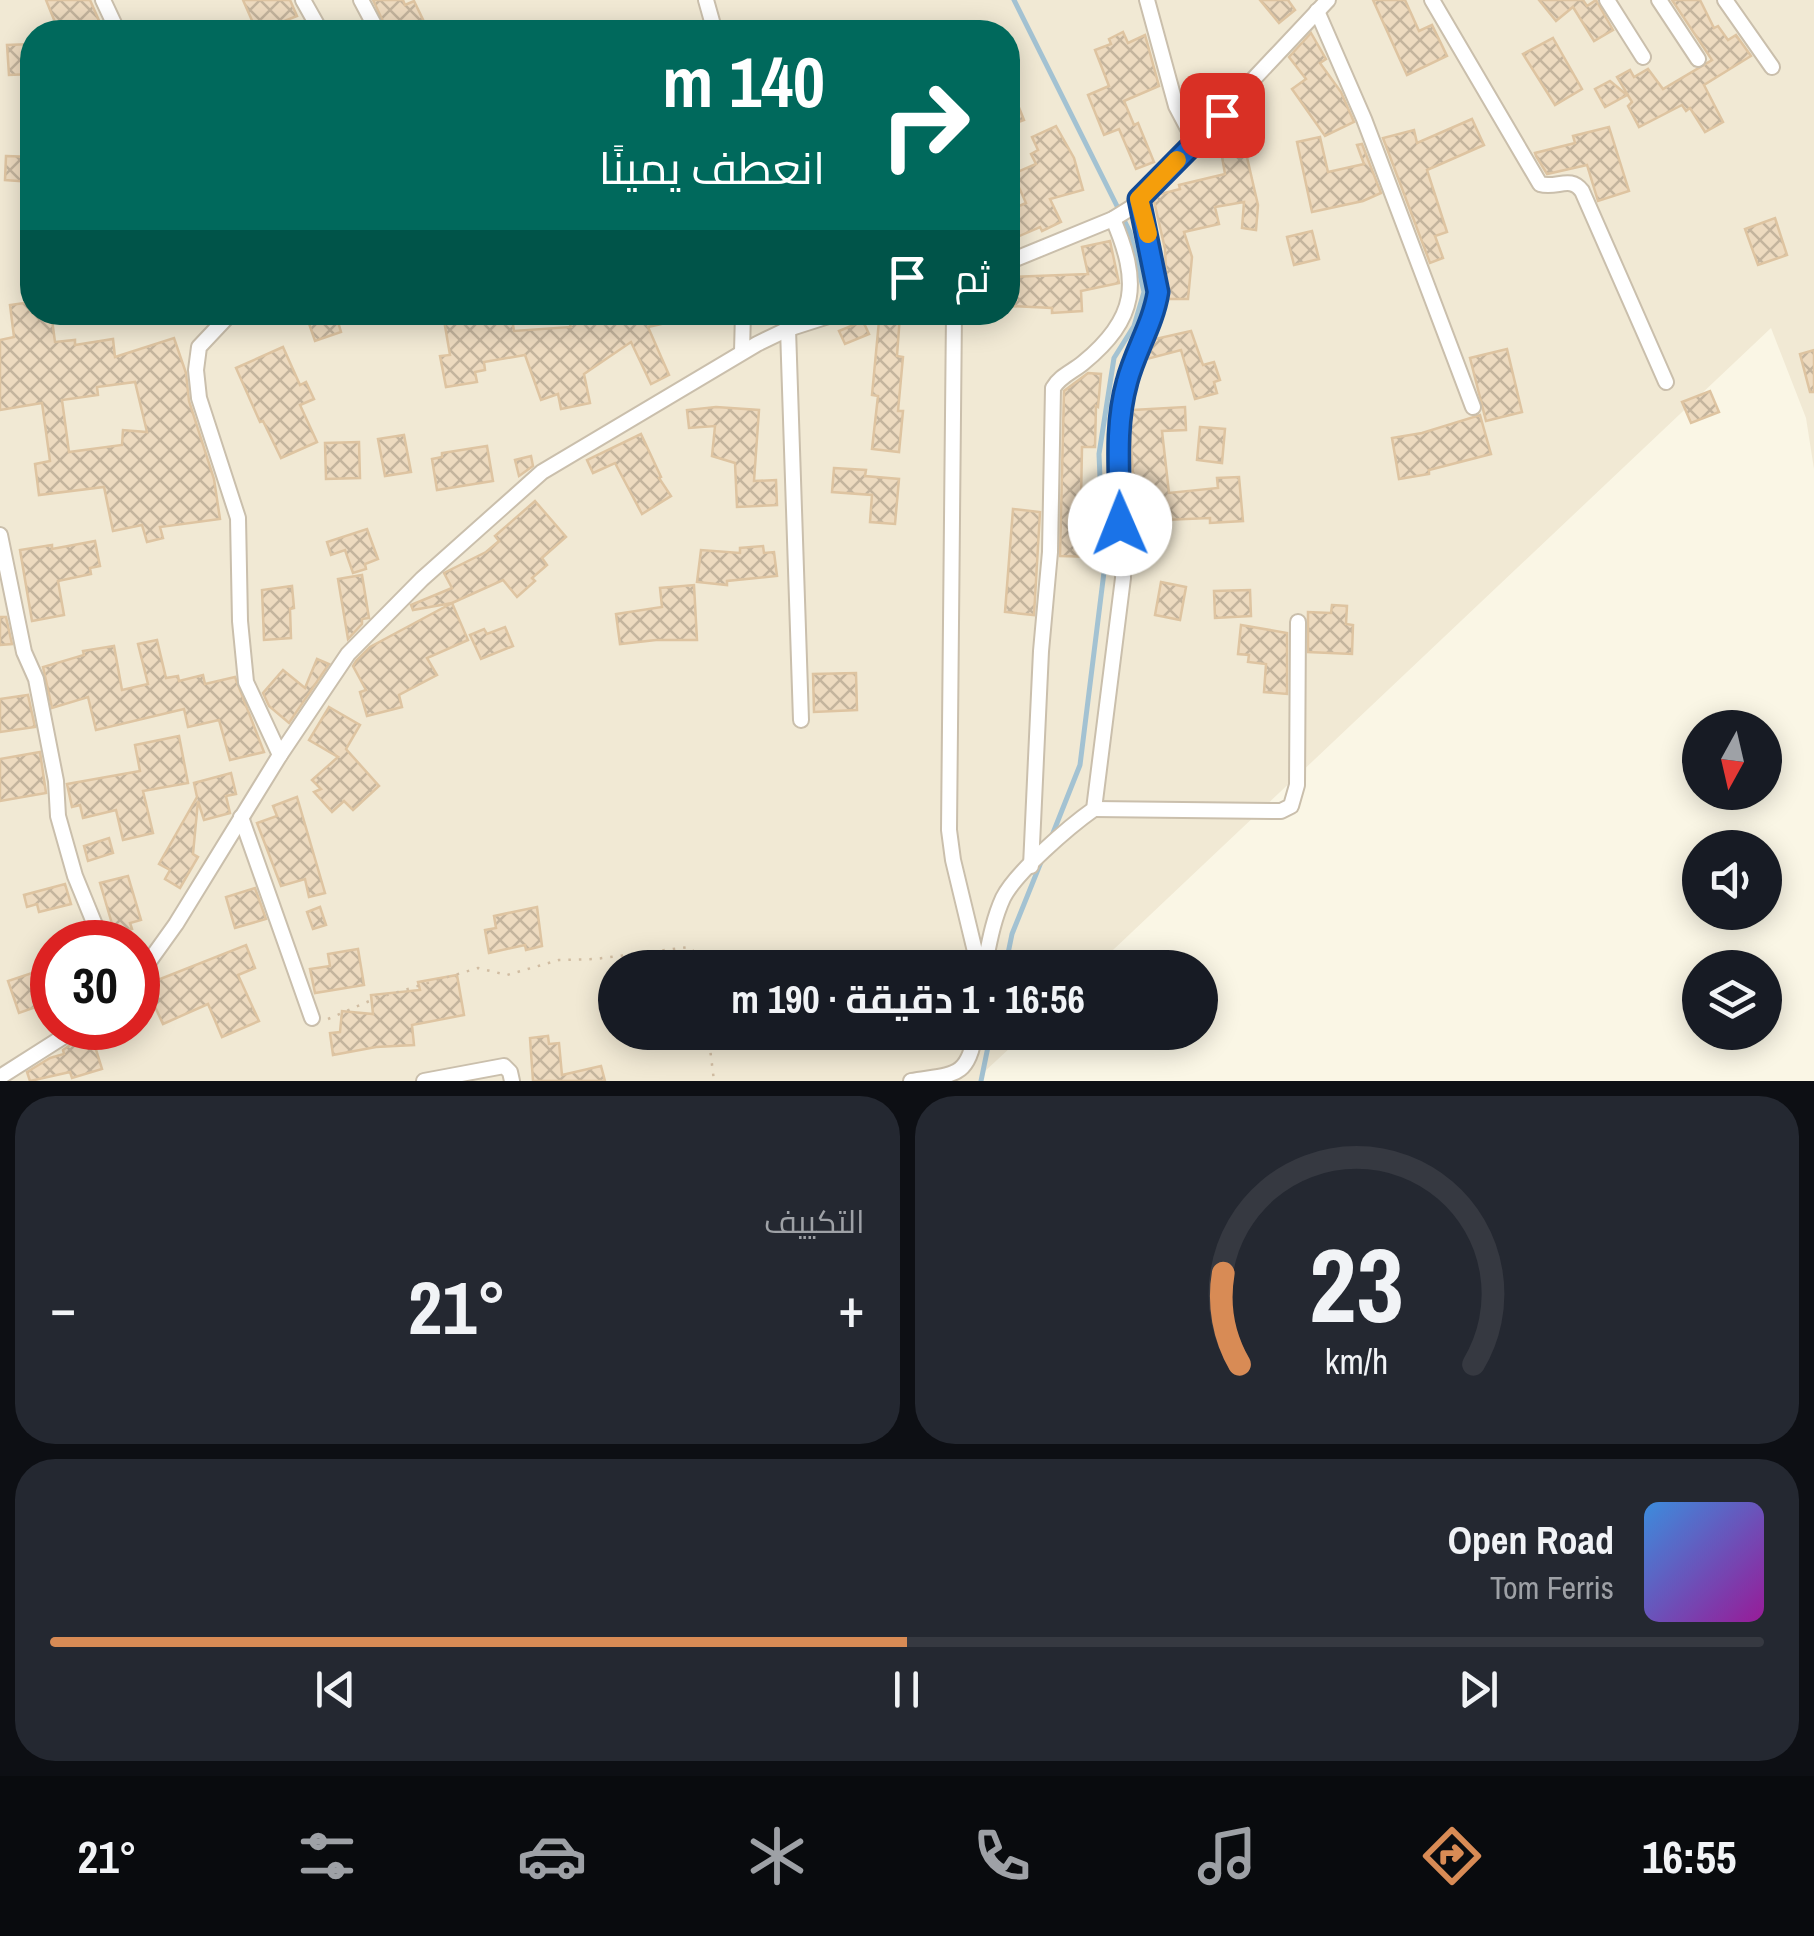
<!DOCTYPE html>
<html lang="ar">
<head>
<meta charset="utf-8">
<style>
	:root { --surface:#171b24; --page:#242831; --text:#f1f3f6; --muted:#9ea1a6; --line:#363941; --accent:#d88b55 }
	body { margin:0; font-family:"Archivo Narrow",Cairo,sans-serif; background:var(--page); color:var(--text); direction:rtl; height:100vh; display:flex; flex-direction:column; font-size:38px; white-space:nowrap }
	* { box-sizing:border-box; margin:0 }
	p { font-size:32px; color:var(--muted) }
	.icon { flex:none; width:55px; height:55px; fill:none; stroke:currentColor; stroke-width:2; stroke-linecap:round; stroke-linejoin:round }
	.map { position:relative; height:1081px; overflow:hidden; direction:ltr }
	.details { display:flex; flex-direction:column; gap:15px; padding:15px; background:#0d0f14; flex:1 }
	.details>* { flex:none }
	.guide { position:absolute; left:20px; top:20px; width:1000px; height:305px; border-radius:40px; box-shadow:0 5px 25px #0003; direction:rtl; background:#00695c; color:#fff; overflow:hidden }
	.needle { width:65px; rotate:188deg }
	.buttons { position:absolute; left:1682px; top:710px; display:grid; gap:20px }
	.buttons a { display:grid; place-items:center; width:100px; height:100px; border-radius:50%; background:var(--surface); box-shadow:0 5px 25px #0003; font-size:50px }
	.speed { position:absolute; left:30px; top:920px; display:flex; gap:20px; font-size:50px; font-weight:700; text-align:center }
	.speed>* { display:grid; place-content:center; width:130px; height:130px; border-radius:50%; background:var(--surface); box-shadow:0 5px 25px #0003; line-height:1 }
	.speed .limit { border:15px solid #d22; background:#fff; color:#111 }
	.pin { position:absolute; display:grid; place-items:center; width:85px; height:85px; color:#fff; margin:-42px; border-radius:20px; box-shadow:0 5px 15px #0006 }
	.me { position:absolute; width:110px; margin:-55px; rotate:359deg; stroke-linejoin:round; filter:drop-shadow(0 0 8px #0008) }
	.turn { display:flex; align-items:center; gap:35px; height:210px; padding:0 30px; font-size:45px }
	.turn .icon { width:130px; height:130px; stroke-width:2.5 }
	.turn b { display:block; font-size:70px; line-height:85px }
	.then { display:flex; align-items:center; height:95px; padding:0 30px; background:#0003; gap:20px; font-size:38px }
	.big { font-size:75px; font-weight:700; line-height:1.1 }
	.details .tile { flex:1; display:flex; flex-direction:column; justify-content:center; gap:15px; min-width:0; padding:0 35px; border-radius:40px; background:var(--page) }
	.details .dial { align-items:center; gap:0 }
	.dial svg { height:260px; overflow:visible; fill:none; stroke:var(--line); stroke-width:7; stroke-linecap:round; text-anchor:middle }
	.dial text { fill:var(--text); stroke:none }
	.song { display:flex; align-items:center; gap:30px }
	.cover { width:120px; height:120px; border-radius:15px; background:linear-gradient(135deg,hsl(210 70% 55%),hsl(300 70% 35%)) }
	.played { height:10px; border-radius:5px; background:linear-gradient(90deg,var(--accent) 50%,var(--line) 50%) }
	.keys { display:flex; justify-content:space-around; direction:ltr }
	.heat { display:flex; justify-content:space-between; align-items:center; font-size:55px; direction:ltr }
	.details .tiles { flex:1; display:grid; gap:15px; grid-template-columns:1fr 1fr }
	.tile:last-child { grid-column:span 2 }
	.trip { position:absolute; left:598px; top:950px; width:620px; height:100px; border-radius:50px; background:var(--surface); box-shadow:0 5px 25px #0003; font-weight:700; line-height:100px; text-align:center; direction:rtl }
	.tabs { display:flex; height:160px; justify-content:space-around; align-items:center; background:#090b0e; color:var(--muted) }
	.tabs .icon { width:70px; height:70px }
	.tabs .selected { color:var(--accent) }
	.tabs b { font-size:45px; color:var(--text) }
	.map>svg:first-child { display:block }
	.residential { fill:#f1e9d4; fill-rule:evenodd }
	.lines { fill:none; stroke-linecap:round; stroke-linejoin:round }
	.stream { stroke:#a3c2d2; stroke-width:5 }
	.building { fill:url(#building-cross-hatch); stroke:#dec4a1; stroke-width:2.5; fill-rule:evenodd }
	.street-casing { stroke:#cabfac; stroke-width:18 }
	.path { stroke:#d1bda2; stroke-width:2.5; stroke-dasharray:2.5 8; stroke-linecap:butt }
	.street { stroke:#fff; stroke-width:14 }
	.route-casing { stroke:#114b97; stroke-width:25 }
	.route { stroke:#1a73e8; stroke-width:18 }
	.slow { stroke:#f59e0b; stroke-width:18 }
</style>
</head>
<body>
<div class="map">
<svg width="1814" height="1081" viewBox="0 0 1814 1081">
	<defs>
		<pattern id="building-cross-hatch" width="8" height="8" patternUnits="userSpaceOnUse" patternTransform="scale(2.5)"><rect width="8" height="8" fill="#eddabf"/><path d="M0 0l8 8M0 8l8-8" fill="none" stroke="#c4b49d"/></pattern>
	</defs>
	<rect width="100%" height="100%" fill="#faf6e5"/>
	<path class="residential" d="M0,0H1814V469L1806,418L1771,328L1095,967L615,968V1032L1026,1033L983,1073L981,1081H0ZM32,32H1008V312H32ZM52,942H138V1028H52Z"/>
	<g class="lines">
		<g class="stream">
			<polyline points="1014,0 1130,232 1144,292 1134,326 1114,358 1099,454 1104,572 1080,765 1051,838"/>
			<polyline points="1005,968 1012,934 1041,862"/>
			<polyline points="981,1081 991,1032"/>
		</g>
	</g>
	<g class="building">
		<polygon points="46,0 90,0 104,32 59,32"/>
		<polygon points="243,0 290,0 297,16 257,32"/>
		<polygon points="373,0 403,0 405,5 414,1 429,32 388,32"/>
		<polygon points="1260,0 1288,0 1295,10 1279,23"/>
		<polygon points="1373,0 1405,0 1419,31 1432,25 1447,56 1407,75"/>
		<polygon points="1539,0 1583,0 1587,6 1596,0 1613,30 1594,41 1573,7 1556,21"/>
		<polygon points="1672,0 1700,0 1714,28 1718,26 1728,40 1736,35 1751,56 1704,85 1723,122 1705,132 1690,108 1686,111 1682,105 1639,127 1628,106 1632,102 1617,77 1630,70 1634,77 1648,69 1663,89 1712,60"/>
		<polygon points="1123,32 1128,43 1145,35 1159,86 1124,101 1134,125 1138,123 1154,162 1136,169 1119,129 1104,135 1088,95 1109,86 1095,50 1111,44 1109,39"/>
		<polygon points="1311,33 1326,59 1320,63 1341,92 1354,122 1325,136 1292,89 1306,79 1289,57"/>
		<polygon points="1553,38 1582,89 1555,105 1523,54"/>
		<polygon points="32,44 32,74 9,75 7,45"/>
		<polygon points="1008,80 1024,120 1008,126"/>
		<polygon points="1610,81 1627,95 1605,107 1595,89"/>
		<polygon points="1472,119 1484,145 1427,170 1447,232 1435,236 1443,258 1430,263 1383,138 1414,130 1417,143"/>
		<polygon points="1056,126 1074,158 1083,190 1050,199 1061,222 1042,231 1040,227 1008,241 1008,211 1026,203 1013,174 1036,164 1031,154 1038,150 1032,137"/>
		<polygon points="1609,127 1629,191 1598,201 1587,165 1547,174 1536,156 1535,153 1575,143 1573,136"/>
		<polygon points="1320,137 1328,172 1364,164 1357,145 1362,144 1381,193 1363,201 1312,212 1297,142"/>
		<polygon points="1243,140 1258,205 1256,230 1242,228 1244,202 1215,207 1219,224 1184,232 1192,257 1188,299 1167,299 1165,249 1154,201 1160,194 1180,189 1179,185 1225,174 1221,151 1231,149 1230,142"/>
		<polygon points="6,156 32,157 32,182 5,180"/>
		<polygon points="1775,218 1787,255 1758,265 1745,229"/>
		<polygon points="1312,231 1319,259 1294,265 1287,237"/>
		<polygon points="1110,241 1119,283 1081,291 1082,311 1052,313 1052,308 1008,306 1008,277 1088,274 1082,247"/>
		<path d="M32,302V312H51L55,342L75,340V345L113,339L115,357L174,338L186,373L189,401L214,479L220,519L160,527L163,538L147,542L142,525L113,531L104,487L39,495L35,464L50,461L42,403L0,410V340L14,337L10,305ZM135,382L147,432L123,430L122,445L69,452L62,400L98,395L97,387Z"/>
		<polygon points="305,312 335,312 341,332 315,341"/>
		<polygon points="511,312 514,331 571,327 564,312 687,312 688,318 648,327 669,375 651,384 631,342 584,374 590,403 561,409 558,394 541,400 525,355 484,362 485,370 475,372 477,382 446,387 440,356 450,355 444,320"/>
		<polygon points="900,315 897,356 903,357 898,411 903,411 899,452 872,449 878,396 872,395 879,321"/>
		<polygon points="863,321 869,334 845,344 839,331"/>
		<polygon points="1191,331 1203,365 1214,362 1220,380 1214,382 1217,393 1195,399 1181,350 1147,359 1155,339"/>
		<polygon points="283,347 300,385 306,382 314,399 300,405 317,442 281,458 263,421 260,422 236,368"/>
		<polygon points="1507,349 1522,412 1486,421 1470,358"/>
		<polygon points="1814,350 1814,392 1810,392 1800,354"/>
		<polygon points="1088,373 1101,374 1098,407 1096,406 1095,447 1082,447 1081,501 1097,501 1097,557 1060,556 1064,391"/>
		<polygon points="1710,391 1719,412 1691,423 1682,402"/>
		<polygon points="716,407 759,410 754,481 776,480 777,505 737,507 735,463 712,456 715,426 689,428 687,410"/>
		<polygon points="1185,407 1186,430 1162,431 1169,493 1218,488 1217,478 1239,477 1243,521 1210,523 1210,518 1164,520 1163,512 1132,515 1131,492 1134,492 1130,428 1133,410"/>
		<polygon points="1480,415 1491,454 1429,470 1429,474 1399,479 1392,438 1422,433"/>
		<polygon points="1200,427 1225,429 1222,463 1197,460"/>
		<polygon points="641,434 661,477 659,478 671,496 642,514 615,463 593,473 587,460"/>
		<polygon points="404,435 411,472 385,476 378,439"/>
		<polygon points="359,442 360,478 326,479 325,443"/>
		<polygon points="487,446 493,481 437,490 432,459 442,457 442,453"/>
		<polygon points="531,456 533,466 519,476 515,460"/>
		<polygon points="834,468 866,470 865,476 899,479 895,524 870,522 872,495 832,492"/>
		<polygon points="535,501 566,537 542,558 547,565 532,578 535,581 517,597 503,580 452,603 468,640 427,658 437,675 399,695 402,707 367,716 360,692 366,690 353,666 356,661 370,647 452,603 413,610 411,605 452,588 444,573 486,552 499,541 495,536"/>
		<polygon points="1013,509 1040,512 1034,615 1005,612"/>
		<polygon points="367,529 378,559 365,564 366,569 353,573 345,550 331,555 327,542"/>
		<polygon points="95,541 100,566 90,568 91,574 58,581 64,615 32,621 20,550 52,545 52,549"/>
		<polygon points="763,546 764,553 774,552 777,576 727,581 727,585 697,582 701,550 740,553 740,548"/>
		<polygon points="362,575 369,618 362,619 362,624 348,639 338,579"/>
		<polygon points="1161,582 1186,587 1180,620 1155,615"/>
		<polygon points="694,585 697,640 656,640 620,644 616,614 662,607 660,588"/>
		<polygon points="292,586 294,608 290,609 291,638 264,640 262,590"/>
		<polygon points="1250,590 1251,616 1215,618 1214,591"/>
		<polygon points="1332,605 1347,606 1346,624 1353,625 1352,654 1308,652 1308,612 1331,613"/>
		<polygon points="0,617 6,617 12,644 0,645"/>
		<polygon points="1241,625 1287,633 1287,694 1264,692 1266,664 1248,662 1249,655 1238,654"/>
		<polygon points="505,627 513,646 481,659 470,635 484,629 487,634"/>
		<polygon points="157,640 166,678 178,676 179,681 203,675 205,684 235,677 264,752 230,760 219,720 188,727 184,709 96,730 88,697 52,708 43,667 84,655 83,651 114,646 122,690 148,684 138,644"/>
		<polygon points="317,659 329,664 289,723 269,706 263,693 283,670 305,688"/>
		<polygon points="856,673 857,710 814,712 813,674"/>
		<polygon points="28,695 35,727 0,732 0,699"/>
		<polygon points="329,707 360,725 346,749 379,786 353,810 344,801 332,812 314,792 321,789 312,780 338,757 309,740"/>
		<polygon points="179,736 188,783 143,791 153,833 123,840 116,810 83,818 80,805 72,807 67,784 140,771 135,745"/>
		<polygon points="40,752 46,793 0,801 0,759"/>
		<polygon points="231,773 236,794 226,796 230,813 204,820 198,801 193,854 198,857 180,888 165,879 170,870 159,864 197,797 194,783"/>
		<polygon points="297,797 325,893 309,897 305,879 281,886 257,823 277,816 273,806"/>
		<polygon points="109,838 113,853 88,861 84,846"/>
		<polygon points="128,876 141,920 130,923 132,929 115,934 100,883"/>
		<polygon points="65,884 71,904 39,912 37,904 27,907 24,895"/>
		<polygon points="255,888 266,919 235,928 226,897"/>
		<polygon points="320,907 326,925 313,929 307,912"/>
		<polygon points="537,907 542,946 526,950 525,945 489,953 485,930 496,928 494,916"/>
		<polygon points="246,945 255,968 238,975 259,1021 222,1037 208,1004 163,1024 145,985"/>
		<polygon points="358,949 364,985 315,993 310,969 330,966 328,954"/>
		<polygon points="38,971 50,1002 19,1013 8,981"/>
		<polygon points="457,975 464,1015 412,1025 414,1045 376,1047 333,1055 330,1033 340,1032 342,1011 373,1014 371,995 420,990 418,982"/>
		<polygon points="94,1028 121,1028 94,1043 102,1069 72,1078 70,1072 30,1081 27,1072 50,1058 64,1054 63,1050"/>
		<polygon points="548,1036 549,1044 559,1043 562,1075 601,1066 605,1081 533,1081 530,1038"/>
	</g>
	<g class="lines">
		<g class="street-casing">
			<g id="street">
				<polyline points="103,0 118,32"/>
				<polyline points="303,0 321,32"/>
				<polyline points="361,0 378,32"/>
				<polyline points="706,0 715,32"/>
				<polyline points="1147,0 1176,106 1195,142"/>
				<path d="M1432,0L1540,184C1557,189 1570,175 1582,191L1666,382"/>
				<polyline points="1607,0 1643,57"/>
				<polyline points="1659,0 1698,59"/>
				<polyline points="1725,0 1772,67"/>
				<polyline points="1317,11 1364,119 1473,407"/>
				<polyline points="1008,262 1113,219 1134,206 1328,0"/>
				<polyline points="232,312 199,347 196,370 199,398 238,518 240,621 246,682 280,755"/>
				<polyline points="954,312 949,830 953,860 979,968"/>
				<polyline points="788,329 801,720"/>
				<polyline points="742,352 743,312"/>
				<polyline points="0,535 24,652 36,679 56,781 58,816 75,876 102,942"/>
				<polyline points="1094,809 1281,811 1291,806 1297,785 1298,622"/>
				<polyline points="241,817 312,1018"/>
				<path d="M1031,866L1041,651L1050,552L1053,388C1060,376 1072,372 1083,363C1138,318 1140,282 1113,219"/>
				<path d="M984,968C989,944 993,920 1003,898C1016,872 1070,826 1094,809L1123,578L1119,427L1126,384L1156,306L1157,292L1139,199"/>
				<polyline points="138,977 176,924 280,755 348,654 422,579 542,472 757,344 788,329 841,312"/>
				<polyline points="0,1077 77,1028"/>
				<polyline points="424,1081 504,1066 510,1072 512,1081"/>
				<path d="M911,1081C952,1074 969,1079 975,1032"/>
			</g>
		</g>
		<g class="path">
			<polyline points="328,1019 374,999 478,968 507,975 559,960 595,959 689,947 699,956 700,968"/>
			<polyline points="708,1032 714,1081"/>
		</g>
		<use href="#street" class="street"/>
	</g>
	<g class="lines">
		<g class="route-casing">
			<path id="route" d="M1120,524C1120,476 1114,428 1127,382C1135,351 1153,324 1158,292L1139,199L1222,115"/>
		</g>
		<use href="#route" class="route"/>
		<polyline class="slow" points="1148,234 1139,199 1177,160"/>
	</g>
</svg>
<div class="buttons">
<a><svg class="needle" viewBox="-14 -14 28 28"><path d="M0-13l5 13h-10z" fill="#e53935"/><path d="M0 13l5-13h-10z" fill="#9ea1a6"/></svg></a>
<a><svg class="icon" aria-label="sound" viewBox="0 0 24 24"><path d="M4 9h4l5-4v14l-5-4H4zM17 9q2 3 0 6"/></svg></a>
<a><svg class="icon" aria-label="layers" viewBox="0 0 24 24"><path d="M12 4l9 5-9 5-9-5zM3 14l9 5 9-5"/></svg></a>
</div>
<div class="speed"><div class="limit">30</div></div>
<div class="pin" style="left:1222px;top:115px;background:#d93025"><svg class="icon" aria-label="arrive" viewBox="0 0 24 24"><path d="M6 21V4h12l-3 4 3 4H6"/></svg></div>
<svg class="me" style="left:1120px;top:524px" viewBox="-20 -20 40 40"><circle r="19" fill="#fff"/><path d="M0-13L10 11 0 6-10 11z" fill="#1a73e8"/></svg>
<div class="trip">16:56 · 1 دقيقة · 190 m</div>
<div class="guide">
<div class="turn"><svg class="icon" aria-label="right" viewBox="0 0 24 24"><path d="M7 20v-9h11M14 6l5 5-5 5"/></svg><div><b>140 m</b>انعطف يمينًا</div></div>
<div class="then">ثم<svg class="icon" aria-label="arrive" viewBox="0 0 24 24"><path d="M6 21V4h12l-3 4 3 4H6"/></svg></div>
</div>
</div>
<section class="details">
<div class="tiles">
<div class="tile dial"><svg viewBox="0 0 100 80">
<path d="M14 69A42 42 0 1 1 86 69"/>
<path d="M14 69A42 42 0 0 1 9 41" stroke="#d88b55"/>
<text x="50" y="56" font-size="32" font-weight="700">23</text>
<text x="50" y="72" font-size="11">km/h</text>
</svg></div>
<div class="tile"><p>التكييف</p>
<div class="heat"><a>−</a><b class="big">21°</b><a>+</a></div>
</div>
<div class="tile">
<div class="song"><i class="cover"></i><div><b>Open Road</b><p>Tom Ferris</p></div></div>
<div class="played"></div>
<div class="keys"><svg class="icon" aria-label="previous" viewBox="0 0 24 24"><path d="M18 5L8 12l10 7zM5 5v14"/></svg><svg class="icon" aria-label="pause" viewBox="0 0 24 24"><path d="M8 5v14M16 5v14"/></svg><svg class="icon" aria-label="next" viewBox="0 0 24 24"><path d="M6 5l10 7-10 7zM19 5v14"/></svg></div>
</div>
</div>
</section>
<nav class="tabs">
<b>16:55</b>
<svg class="icon selected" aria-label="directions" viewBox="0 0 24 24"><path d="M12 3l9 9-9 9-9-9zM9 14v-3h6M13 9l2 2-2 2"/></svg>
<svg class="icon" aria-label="music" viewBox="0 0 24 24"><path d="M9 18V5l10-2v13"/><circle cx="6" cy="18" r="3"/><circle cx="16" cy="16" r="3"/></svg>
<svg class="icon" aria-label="phone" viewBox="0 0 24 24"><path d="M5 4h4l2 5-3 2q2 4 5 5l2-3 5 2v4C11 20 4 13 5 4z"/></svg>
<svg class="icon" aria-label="climate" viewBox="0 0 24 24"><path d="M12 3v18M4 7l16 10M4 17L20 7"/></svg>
<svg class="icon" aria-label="car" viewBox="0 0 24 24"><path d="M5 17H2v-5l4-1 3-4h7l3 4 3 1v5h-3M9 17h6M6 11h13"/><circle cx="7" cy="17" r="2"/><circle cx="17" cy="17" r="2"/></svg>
<svg class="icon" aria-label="filters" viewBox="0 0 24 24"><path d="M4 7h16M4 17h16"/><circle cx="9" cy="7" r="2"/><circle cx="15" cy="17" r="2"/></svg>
<b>21°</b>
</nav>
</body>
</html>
